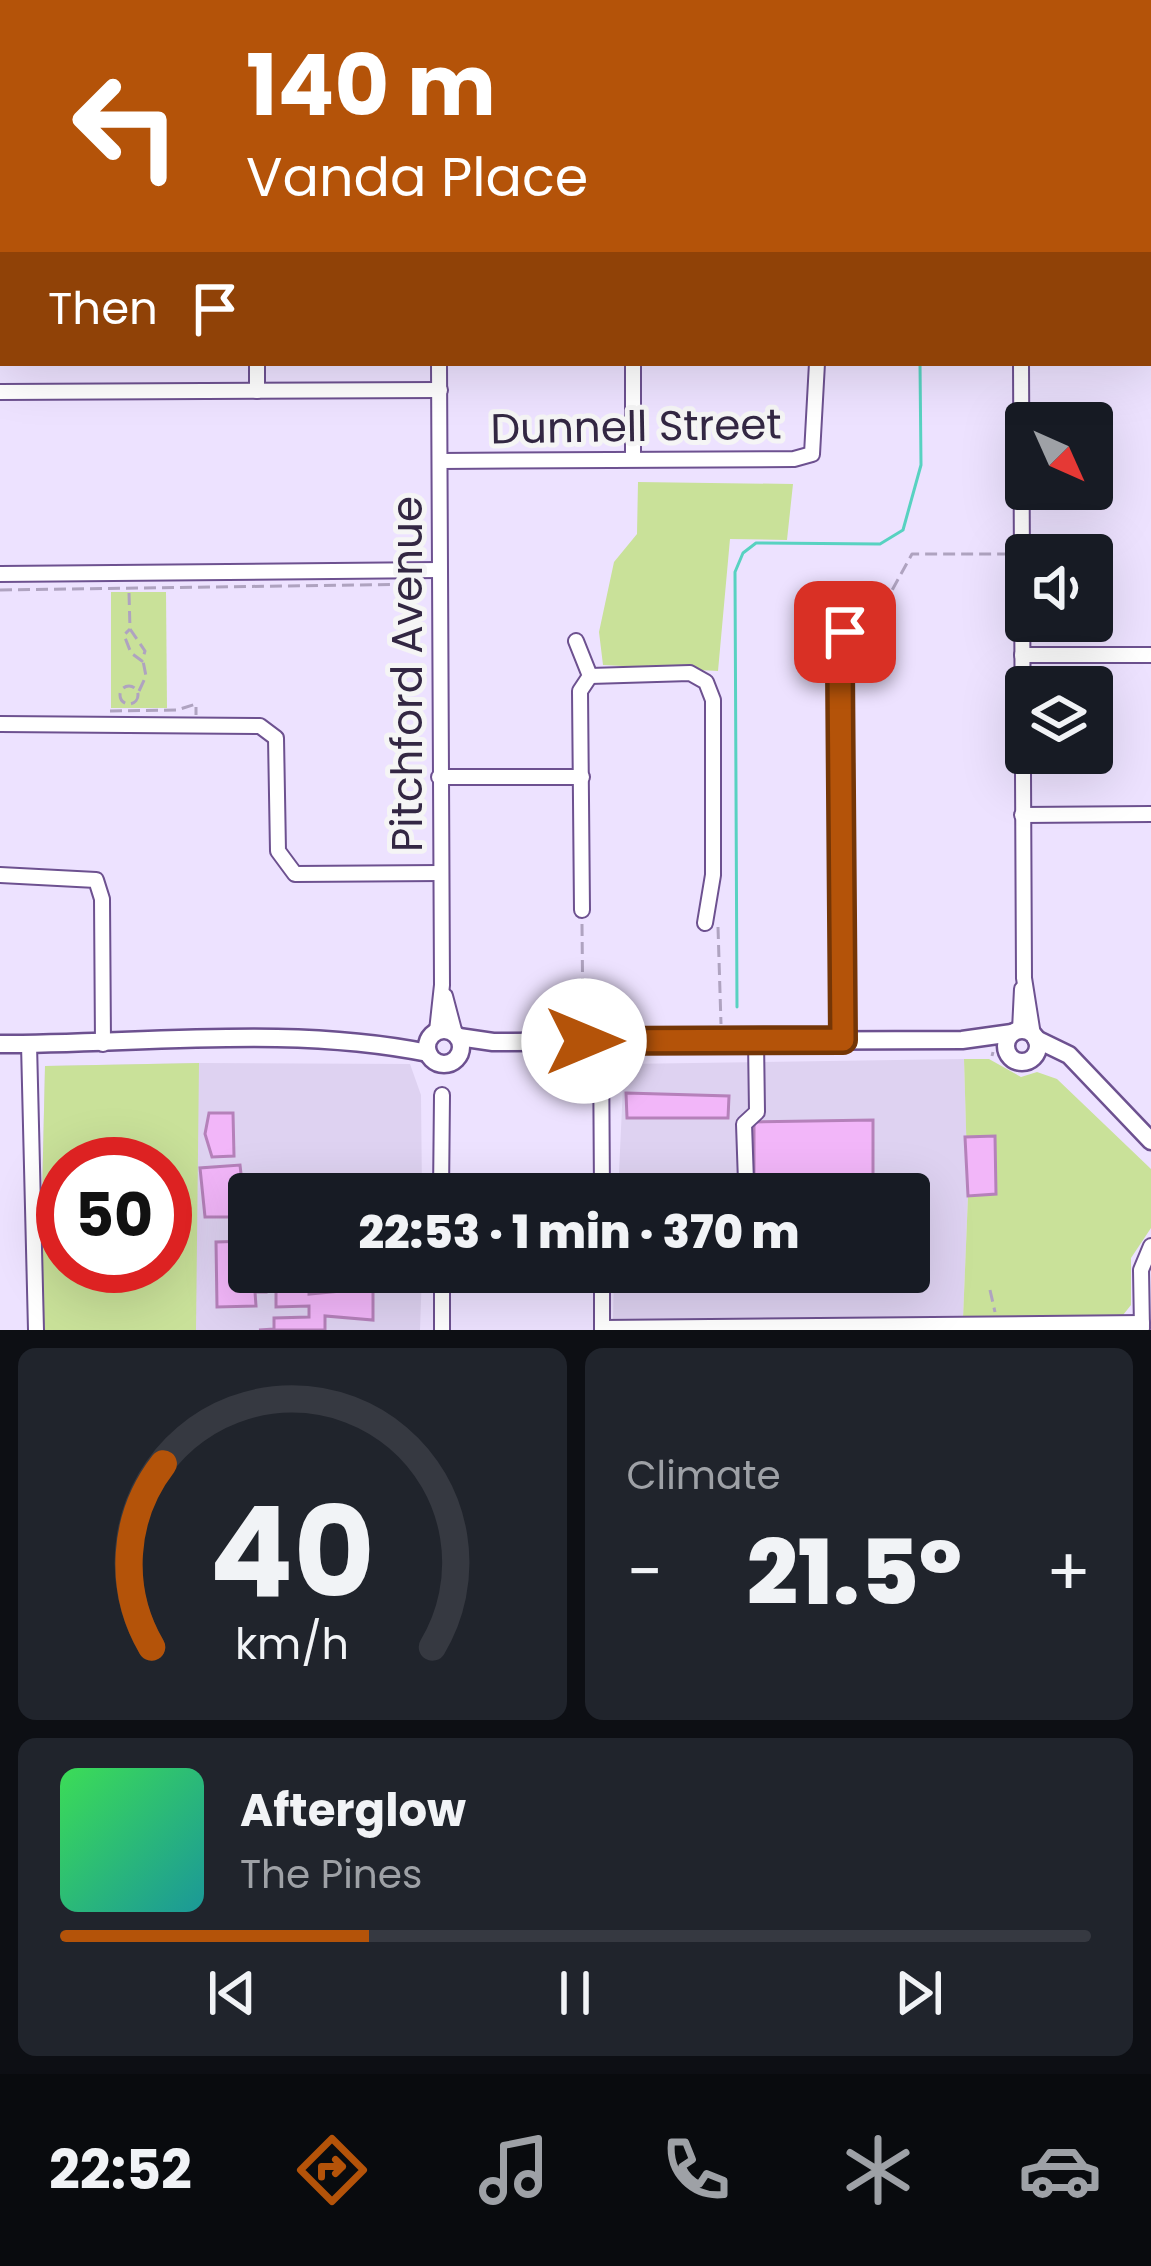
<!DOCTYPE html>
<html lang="en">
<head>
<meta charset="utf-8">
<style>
	:root { --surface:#171b24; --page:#20242c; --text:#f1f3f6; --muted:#9ea1a6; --line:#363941; --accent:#b45309 }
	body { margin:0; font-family:Poppins,sans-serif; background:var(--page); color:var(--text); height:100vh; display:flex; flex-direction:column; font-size:45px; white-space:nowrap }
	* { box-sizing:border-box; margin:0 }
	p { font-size:39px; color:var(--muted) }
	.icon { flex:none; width:66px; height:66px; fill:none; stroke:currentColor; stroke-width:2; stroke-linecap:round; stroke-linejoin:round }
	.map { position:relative; height:1330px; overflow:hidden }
	.drawer { display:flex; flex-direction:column; gap:18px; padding:18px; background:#0d0f14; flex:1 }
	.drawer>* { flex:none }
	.guide { position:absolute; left:0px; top:0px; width:1152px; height:366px; box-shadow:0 12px 48px #0002; background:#b45309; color:#fff; overflow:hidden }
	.needle { width:78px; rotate:135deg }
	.buttons { position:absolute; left:1005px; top:402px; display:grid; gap:24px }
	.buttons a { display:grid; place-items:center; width:108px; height:108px; border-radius:12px; background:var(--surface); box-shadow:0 12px 48px #0002; font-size:60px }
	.speed { position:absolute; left:36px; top:1137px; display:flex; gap:24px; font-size:60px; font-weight:700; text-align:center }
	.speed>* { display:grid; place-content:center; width:156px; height:156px; border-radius:50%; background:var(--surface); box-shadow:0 12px 48px #0002; line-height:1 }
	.speed .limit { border:18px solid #d22; background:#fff; color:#111 }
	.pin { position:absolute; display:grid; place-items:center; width:102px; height:102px; color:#fff; margin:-51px; border-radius:24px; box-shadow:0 6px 18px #0006 }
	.me { position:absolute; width:132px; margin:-66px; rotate:90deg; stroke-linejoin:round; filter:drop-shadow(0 0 9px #0008) }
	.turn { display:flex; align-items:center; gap:42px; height:252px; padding:0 48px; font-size:54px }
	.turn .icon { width:156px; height:156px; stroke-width:2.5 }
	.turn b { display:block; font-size:84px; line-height:102px }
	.then { display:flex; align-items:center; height:114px; padding:0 48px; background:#0003; gap:24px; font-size:45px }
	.big { font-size:90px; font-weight:800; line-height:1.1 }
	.drawer .tile { flex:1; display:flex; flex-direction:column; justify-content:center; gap:18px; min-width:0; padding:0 42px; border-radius:18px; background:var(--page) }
	.drawer .dial { align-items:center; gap:0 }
	.dial svg { height:312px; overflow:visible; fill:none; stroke:var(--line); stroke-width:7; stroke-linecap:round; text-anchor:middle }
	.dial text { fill:var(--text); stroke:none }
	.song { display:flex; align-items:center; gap:36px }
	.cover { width:144px; height:144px; border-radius:18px; background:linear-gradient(135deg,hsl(130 70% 55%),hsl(180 70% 35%)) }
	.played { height:12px; border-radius:6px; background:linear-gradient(90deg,var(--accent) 30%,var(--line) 30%) }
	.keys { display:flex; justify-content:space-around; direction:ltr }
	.heat { display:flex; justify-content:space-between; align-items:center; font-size:66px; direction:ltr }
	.drawer .tiles { flex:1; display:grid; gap:18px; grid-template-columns:1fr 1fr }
	.tile:last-child { grid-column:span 2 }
	.trip { position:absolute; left:228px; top:1173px; width:702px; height:120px; border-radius:12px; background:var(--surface); box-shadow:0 12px 48px #0002; font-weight:800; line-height:120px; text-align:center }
	.menu { display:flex; height:192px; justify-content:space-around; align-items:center; background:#090b0e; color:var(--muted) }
	.menu .icon { width:84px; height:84px }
	.menu .on { color:var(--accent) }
	.menu b { font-size:54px; color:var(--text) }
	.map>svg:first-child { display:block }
	.built { fill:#ded2f1; fill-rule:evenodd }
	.green { fill:#c9e199; fill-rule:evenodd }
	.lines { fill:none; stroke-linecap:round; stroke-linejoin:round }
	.stream { stroke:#58d2c1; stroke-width:3 }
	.building { fill:#f2b6f9; stroke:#b581ba; stroke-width:3 }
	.minor-casing { stroke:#6d5190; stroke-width:18 }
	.major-casing { stroke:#6d5190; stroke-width:21 }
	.path { stroke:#afa3c0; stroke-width:3; stroke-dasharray:12 6; stroke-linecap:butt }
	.minor { stroke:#fff; stroke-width:14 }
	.major { stroke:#fff; stroke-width:16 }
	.route-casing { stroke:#753606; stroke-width:30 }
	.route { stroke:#b45309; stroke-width:21 }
	.labels { text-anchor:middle; stroke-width:10; stroke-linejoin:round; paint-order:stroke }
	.street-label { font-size:42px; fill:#332743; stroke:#f5f5f5 }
</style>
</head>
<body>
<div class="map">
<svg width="1151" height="1330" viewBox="0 0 1151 1330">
	<rect width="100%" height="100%" fill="#ede2ff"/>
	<g class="built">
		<polygon points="964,1059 968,1196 963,1319 613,1319 614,1272 909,1272 909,1194 618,1194 624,1064"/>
		<path d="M199,1063L410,1064L421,1095L422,1194H249V1272H422L420,1330H39L45,1066ZM63,1164H165V1266H63Z"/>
	</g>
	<g class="green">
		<polygon points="638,482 793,484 787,540 730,539 718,671 603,665 599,632 614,562 637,534"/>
		<polygon points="111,592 166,592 167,708 111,708"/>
		<polygon points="964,1059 989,1059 1021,1077 1037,1072 1057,1079 1151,1169 1151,1228 1131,1258 1131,1305 1123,1315 963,1319 968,1196"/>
		<path d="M199,1063L196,1330H39L45,1066ZM63,1164H165V1266H63Z"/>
	</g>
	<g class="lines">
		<polyline class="stream" points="737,1007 735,572 743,553 756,543 880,544 903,530 921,465 920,363"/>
	</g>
	<g class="building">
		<polygon points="626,1093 729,1096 728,1118 627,1118"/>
		<polygon points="209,1113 233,1113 234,1156 212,1157 205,1134"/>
		<polygon points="873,1120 873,1194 809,1194 809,1181 754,1182 754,1122"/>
		<polygon points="995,1136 996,1194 968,1196 965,1137"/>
		<polygon points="240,1165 246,1217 205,1217 200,1168"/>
		<polygon points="328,1183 329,1194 263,1194 263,1184"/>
		<polygon points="911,1205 912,1283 809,1284 809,1272 909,1272"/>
		<polygon points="249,1241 249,1272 266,1272 266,1292 255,1292 256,1306 217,1307 216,1242"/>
		<polygon points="734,1272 785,1272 785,1278 734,1281"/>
		<polygon points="276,1279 309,1279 309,1294 373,1288 373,1320 325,1316 325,1330 259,1330 274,1329 274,1318 309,1317 309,1306 276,1307"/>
	</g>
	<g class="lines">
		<g class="minor-casing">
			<g id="minor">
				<polyline points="256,0 256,3"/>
				<polyline points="437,0 437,3"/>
				<polyline points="1020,0 1020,3"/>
				<polyline points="0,212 3,212"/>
				<polyline points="257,363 257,391"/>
				<polyline points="1021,363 1024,978 1033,1035"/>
				<polyline points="0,392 440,390"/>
				<polyline points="633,457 633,363"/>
				<polyline points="440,461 794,459 812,454 817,363"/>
				<polyline points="0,574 439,570"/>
				<polyline points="576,641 590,676 580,691 582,910"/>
				<polyline points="1022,655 1151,655"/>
				<polyline points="590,676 690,673 706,682 713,700 713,875 705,923"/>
				<polyline points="0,724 260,726 276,738 278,851 295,874 441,873"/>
				<polyline points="439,777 582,777"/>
				<polyline points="1022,815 1151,814"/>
				<polyline points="0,875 96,880 102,899 103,1044"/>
				<polyline points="445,996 455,1034"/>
				<polyline points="1020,1030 1022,989"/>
				<polyline points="437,1031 442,985 439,363"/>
				<polyline points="843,1040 840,667 845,633"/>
				<polyline points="601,1041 602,1194"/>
				<polyline points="756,1041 757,1112 744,1124 746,1182 750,1187 796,1187"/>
				<polyline points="29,1044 36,1330"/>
				<polyline points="441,1194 442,1095"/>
				<polyline points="442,1272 442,1330"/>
				<polyline points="602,1272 602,1330"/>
				<polyline points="602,1328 1142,1323"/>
				<polyline points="1142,1328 1141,1270 1151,1246"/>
			</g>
		</g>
		<g class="major-casing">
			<g id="major">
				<circle cx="444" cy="1047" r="17"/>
				<circle cx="1022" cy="1046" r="16"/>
				<polyline points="459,1037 493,1042 962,1040 1012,1033"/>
				<polyline points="1036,1039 1069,1055 1151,1141"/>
				<path d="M0,1044C140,1044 291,1025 428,1053"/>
			</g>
		</g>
		<g class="path">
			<polyline points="0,590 423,584"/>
			<polyline points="129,593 130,629 145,651 142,661 131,653 124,635 130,629"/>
			<polyline points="858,630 879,614 912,554 1011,554"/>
			<circle cx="129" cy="695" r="9"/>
			<polyline points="139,691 146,676 143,661"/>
			<polyline points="110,711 177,710 196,704 196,715"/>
			<polyline points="582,924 583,1026"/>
			<polyline points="718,927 721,1024"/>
			<polyline points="992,1056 993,1052"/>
			<polyline points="990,1290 995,1312"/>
		</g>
		<use href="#minor" class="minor"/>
		<use href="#major" class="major"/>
	</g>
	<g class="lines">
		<g class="route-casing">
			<polyline id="route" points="584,1041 843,1040 840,668 845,632"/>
		</g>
		<use href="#route" class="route"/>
	</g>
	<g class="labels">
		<g class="street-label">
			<text transform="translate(636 426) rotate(-1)" y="15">Dunnell Street</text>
			<text transform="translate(407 674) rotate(-90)" y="15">Pitchford Avenue</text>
		</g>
	</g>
</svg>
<div class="buttons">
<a><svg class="needle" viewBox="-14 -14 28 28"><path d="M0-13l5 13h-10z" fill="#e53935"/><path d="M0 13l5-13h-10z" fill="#9ea1a6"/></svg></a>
<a><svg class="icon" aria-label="sound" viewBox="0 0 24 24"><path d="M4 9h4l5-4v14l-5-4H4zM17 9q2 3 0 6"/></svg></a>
<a><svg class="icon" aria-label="layers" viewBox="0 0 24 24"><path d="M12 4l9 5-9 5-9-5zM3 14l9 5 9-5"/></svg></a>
</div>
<div class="speed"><div class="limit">50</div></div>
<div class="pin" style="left:845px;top:632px;background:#d93025"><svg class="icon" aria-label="arrive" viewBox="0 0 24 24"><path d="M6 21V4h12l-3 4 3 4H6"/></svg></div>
<svg class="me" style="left:584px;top:1041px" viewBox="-20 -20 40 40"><circle r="19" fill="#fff"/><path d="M0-13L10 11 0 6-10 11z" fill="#b45309"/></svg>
<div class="trip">22:53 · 1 min · 370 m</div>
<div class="guide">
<div class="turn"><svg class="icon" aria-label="left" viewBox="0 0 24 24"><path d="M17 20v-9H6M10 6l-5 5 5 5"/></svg><div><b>140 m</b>Vanda Place</div></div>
<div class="then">Then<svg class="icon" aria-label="arrive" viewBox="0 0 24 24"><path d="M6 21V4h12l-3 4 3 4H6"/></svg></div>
</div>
</div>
<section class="drawer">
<div class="tiles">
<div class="tile dial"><svg viewBox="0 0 100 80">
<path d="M14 69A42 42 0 1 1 86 69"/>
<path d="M14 69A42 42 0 0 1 17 22" stroke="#b45309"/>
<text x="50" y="56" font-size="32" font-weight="700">40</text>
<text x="50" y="72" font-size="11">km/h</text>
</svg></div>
<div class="tile"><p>Climate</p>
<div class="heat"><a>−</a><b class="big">21.5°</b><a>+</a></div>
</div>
<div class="tile">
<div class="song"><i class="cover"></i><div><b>Afterglow</b><p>The Pines</p></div></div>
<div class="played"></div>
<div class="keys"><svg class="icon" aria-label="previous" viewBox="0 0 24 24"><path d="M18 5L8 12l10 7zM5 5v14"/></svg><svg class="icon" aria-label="pause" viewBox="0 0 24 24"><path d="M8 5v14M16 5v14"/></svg><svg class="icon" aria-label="next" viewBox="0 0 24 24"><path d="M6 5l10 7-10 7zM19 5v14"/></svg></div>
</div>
</div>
</section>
<nav class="menu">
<b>22:52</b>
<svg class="icon on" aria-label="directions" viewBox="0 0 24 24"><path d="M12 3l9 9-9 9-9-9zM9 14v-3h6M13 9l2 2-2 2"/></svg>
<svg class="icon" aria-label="music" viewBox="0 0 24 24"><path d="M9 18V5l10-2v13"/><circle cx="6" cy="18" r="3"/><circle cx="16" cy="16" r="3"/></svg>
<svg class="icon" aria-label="phone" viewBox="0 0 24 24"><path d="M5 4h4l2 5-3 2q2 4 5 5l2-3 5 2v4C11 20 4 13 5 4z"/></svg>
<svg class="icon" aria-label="climate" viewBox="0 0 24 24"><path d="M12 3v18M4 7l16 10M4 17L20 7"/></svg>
<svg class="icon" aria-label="car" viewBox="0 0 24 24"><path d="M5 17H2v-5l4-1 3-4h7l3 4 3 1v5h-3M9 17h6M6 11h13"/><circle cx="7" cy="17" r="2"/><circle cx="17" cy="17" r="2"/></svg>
</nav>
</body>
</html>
